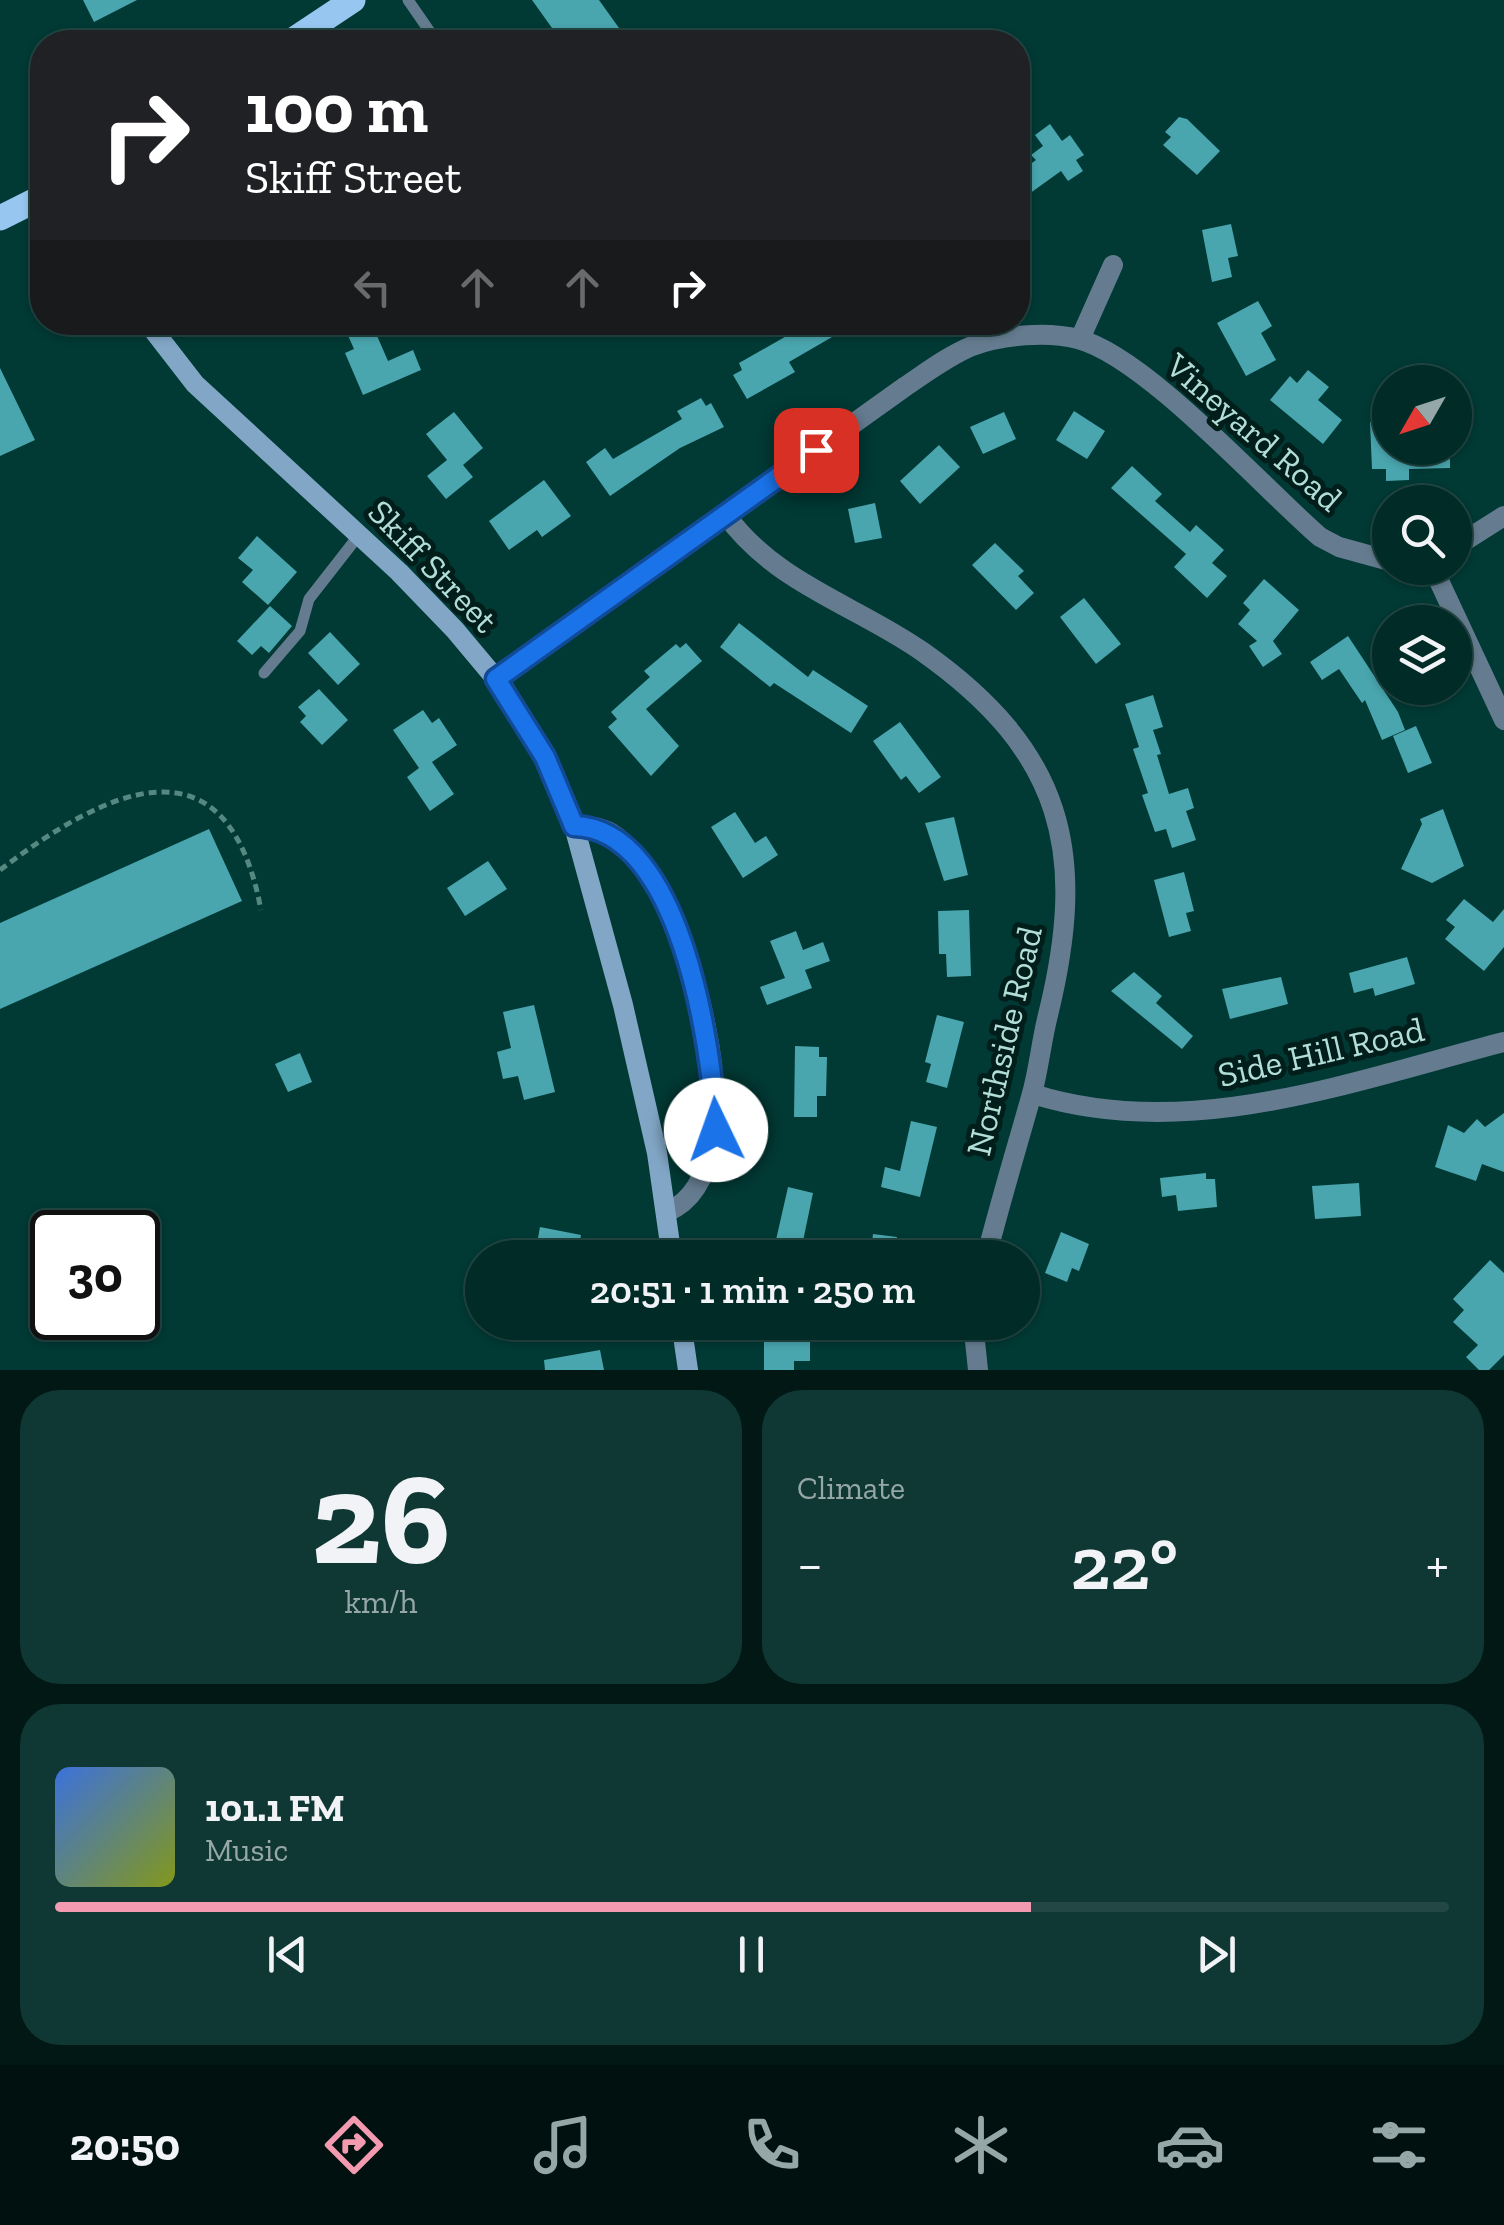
<!DOCTYPE html>
<html lang="en">
<head>
<meta charset="utf-8">
<style>
	:root { --surface:#012b27; --page:#0f3733; --text:#f1f3f6; --muted:#96a7a7; --line:#234744; --accent:#f29aaf }
	body { margin:0; font-family:"Zilla Slab",serif; background:var(--page); color:var(--text); height:100vh; display:flex; flex-direction:column; font-size:38px; white-space:nowrap }
	* { box-sizing:border-box; margin:0 }
	p { font-size:32px; color:var(--muted) }
	.icon { flex:none; width:55px; height:55px; fill:none; stroke:currentColor; stroke-width:2; stroke-linecap:round; stroke-linejoin:round }
	.map { position:relative; height:1370px; overflow:hidden }
	.panel { display:flex; flex-direction:column; gap:20px; padding:20px; background:#011815; flex:1 }
	.panel>* { flex:none }
	.top-card { position:absolute; left:30px; top:30px; width:1000px; height:305px; border-radius:40px; box-shadow:0 2px 8px #0004,0 0 0 2px var(--line); background:#202124; color:#fff; overflow:hidden }
	.needle { width:65px; rotate:231deg }
	.controls { position:absolute; left:1372px; top:365px; display:grid; gap:20px }
	.controls a { display:grid; place-items:center; width:100px; height:100px; border-radius:50%; background:var(--surface); box-shadow:0 2px 8px #0004,0 0 0 2px var(--line); font-size:50px }
	.speed { position:absolute; left:30px; top:1210px; display:flex; gap:20px; font-size:50px; font-weight:700; text-align:center }
	.speed>* { display:grid; place-content:center; width:130px; height:130px; border-radius:50%; background:var(--surface); box-shadow:0 2px 8px #0004,0 0 0 2px var(--line); line-height:1 }
	.speed .limit { border:5px solid #111; border-radius:15px; background:#fff; color:#111 }
	.pin { position:absolute; display:grid; place-items:center; width:85px; height:85px; color:#fff; margin:-42px; border-radius:20px; box-shadow:0 5px 15px #0006 }
	.me { position:absolute; width:110px; margin:-55px; rotate:357deg; stroke-linejoin:round; filter:drop-shadow(0 0 8px #0008) }
	.turn { display:flex; align-items:center; gap:35px; height:210px; padding:0 50px; font-size:45px }
	.turn .icon { width:130px; height:130px; stroke-width:2.5 }
	.turn b { display:block; font-size:70px; line-height:85px }
	.lanes { display:flex; align-items:center; height:95px; padding:0 50px; background:#0003; justify-content:center; gap:50px; direction:ltr }
	.lanes .off { opacity:.35 }
	.big { font-size:75px; font-weight:600; line-height:1.1 }
	.panel .widget { flex:1; display:flex; flex-direction:column; justify-content:center; gap:15px; min-width:0; padding:0 35px; border-radius:40px; background:var(--page) }
	.panel .dial { align-items:center; gap:0 }
	.dial b { font-size:130px; line-height:1 }
	.song { display:flex; align-items:center; gap:30px }
	.cover { width:120px; height:120px; border-radius:15px; background:linear-gradient(135deg,hsl(220 70% 55%),hsl(70 70% 35%)) }
	.played { height:10px; border-radius:5px; background:linear-gradient(90deg,var(--accent) 70%,var(--line) 70%) }
	.keys { display:flex; justify-content:space-around; direction:ltr }
	.heat { display:flex; justify-content:space-between; align-items:center; font-size:55px; direction:ltr }
	.panel .tiles { flex:1; display:grid; gap:20px; grid-template-columns:1fr 1fr }
	.widget:last-child { grid-column:span 2 }
	.trip { position:absolute; left:465px; top:1240px; width:575px; height:100px; border-radius:50px; background:var(--surface); box-shadow:0 2px 8px #0004,0 0 0 2px var(--line); font-weight:600; line-height:100px; text-align:center }
	.tab-bar { display:flex; height:160px; justify-content:space-around; align-items:center; background:#001110; color:var(--muted) }
	.tab-bar .icon { width:70px; height:70px }
	.tab-bar .active { color:var(--accent) }
	.tab-bar b { font-size:45px; color:var(--text) }
	.map>svg:first-child { display:block }
	.building { fill:#49a5ae }
	.lines { fill:none; stroke-linecap:round; stroke-linejoin:round }
	.path { stroke:#568882; stroke-width:5; stroke-dasharray:8 5; stroke-linecap:butt }
	.lane { stroke:#657c90; stroke-width:11 }
	.street { stroke:#657c90; stroke-width:20 }
	.secondary { stroke:#82a7c6; stroke-width:20 }
	.primary { stroke:#97c7f0; stroke-width:25 }
	.route-casing { stroke:#114b97; stroke-width:25 }
	.route { stroke:#1a73e8; stroke-width:18 }
	.labels { text-anchor:middle; stroke-width:10; stroke-linejoin:round; paint-order:stroke }
	.street-label { font-size:35px; fill:#b3ded7; stroke:#011e1b }
</style>
</head>
<body>
<div class="map">
<svg width="1504" height="1370" viewBox="0 0 1504 1370">
	<rect width="100%" height="100%" fill="#013934"/>
	<g class="building">
		<polygon points="83,0 137,0 94,22"/>
		<polygon points="532,0 599,0 629,42 562,42"/>
		<polygon points="1179,117 1187,119 1220,151 1197,175 1163,145 1171,137 1165,132"/>
		<polygon points="1050,124 1062,141 1070,135 1084,155 1076,160 1083,171 1068,181 1061,171 1029,194 1018,173 1036,160 1031,155 1043,146 1035,135"/>
		<polygon points="1231,224 1238,256 1228,258 1232,277 1212,282 1202,230"/>
		<polygon points="1258,301 1272,326 1261,333 1276,360 1246,376 1217,323"/>
		<polygon points="342,322 371,322 388,361 413,350 421,370 363,395 345,353 354,349"/>
		<polygon points="811,322 858,322 789,362 795,372 747,399 733,375 742,370 739,363"/>
		<polygon points="0,368 35,440 0,456"/>
		<polygon points="1308,370 1329,387 1318,400 1342,420 1323,444 1270,400 1290,376 1297,383"/>
		<polygon points="701,398 706,406 711,403 724,427 680,448 610,496 586,462 605,448 613,459 682,419 677,411"/>
		<polygon points="1074,411 1105,431 1087,459 1056,440"/>
		<polygon points="454,412 483,448 463,465 473,477 446,499 427,476 447,460 426,434"/>
		<polygon points="1004,412 1016,439 983,454 970,427"/>
		<polygon points="1390,421 1390,448 1450,448 1450,468 1409,469 1409,480 1386,481 1386,469 1372,469 1370,422"/>
		<polygon points="939,445 960,467 920,504 900,481"/>
		<polygon points="1132,466 1162,494 1155,501 1190,532 1196,525 1224,550 1212,563 1227,576 1207,598 1174,567 1186,554 1111,488"/>
		<polygon points="544,480 571,516 542,537 537,530 509,550 489,521"/>
		<polygon points="875,503 882,538 855,543 848,509"/>
		<polygon points="257,536 297,572 268,605 242,582 253,570 238,558"/>
		<polygon points="995,543 1024,571 1018,576 1034,593 1016,610 972,565"/>
		<polygon points="1264,579 1299,610 1273,641 1282,654 1263,667 1249,646 1257,641 1238,624 1250,610 1243,603"/>
		<polygon points="1084,598 1121,644 1096,664 1060,617"/>
		<polygon points="270,606 292,626 269,653 261,646 252,655 237,641"/>
		<polygon points="739,623 808,677 813,670 868,706 851,733 774,683 770,687 720,647"/>
		<polygon points="330,632 360,664 338,685 308,653"/>
		<polygon points="1348,636 1398,712 1405,730 1382,740 1365,700 1362,703 1339,669 1322,680 1310,662"/>
		<polygon points="686,643 702,661 646,709 679,746 651,776 608,727 617,719 611,712 650,677 644,671 676,644 680,648"/>
		<polygon points="319,689 348,720 322,745 300,722 306,716 298,707"/>
		<polygon points="1153,695 1163,727 1153,730 1161,754 1157,755 1169,794 1188,788 1194,808 1186,811 1196,840 1172,848 1166,829 1155,832 1142,795 1148,793 1133,749 1139,747 1125,704"/>
		<polygon points="423,710 432,723 439,718 457,745 432,762 454,794 430,811 407,777 419,768 393,730"/>
		<polygon points="900,722 941,777 919,793 906,776 901,780 873,741"/>
		<polygon points="1416,726 1432,763 1408,773 1393,736"/>
		<polygon points="1443,809 1464,866 1432,883 1401,869 1422,824 1420,819"/>
		<polygon points="735,812 755,843 766,836 778,855 743,878 711,827"/>
		<polygon points="954,817 968,875 944,881 925,823"/>
		<polygon points="209,829 242,901 0,1009 0,923"/>
		<polygon points="488,861 507,889 465,916 447,888"/>
		<polygon points="1184,872 1194,911 1186,913 1191,931 1169,937 1154,880"/>
		<polygon points="1464,899 1493,922 1504,909 1504,947 1484,971 1445,939 1455,927 1446,920"/>
		<polygon points="969,910 971,976 947,977 946,954 939,954 938,911"/>
		<polygon points="796,931 803,950 823,942 830,961 805,970 812,988 767,1005 760,987 785,978 770,941"/>
		<polygon points="1407,957 1415,984 1375,996 1373,988 1354,993 1349,973"/>
		<polygon points="1134,972 1162,996 1156,1003 1193,1036 1182,1049 1111,991"/>
		<polygon points="1281,977 1288,1004 1230,1019 1222,989"/>
		<polygon points="534,1005 555,1092 524,1100 518,1076 503,1079 497,1052 511,1048 503,1012"/>
		<polygon points="937,1015 964,1022 947,1088 926,1082 931,1064 925,1062"/>
		<polygon points="795,1046 819,1047 819,1057 827,1057 826,1096 817,1096 817,1117 794,1117"/>
		<polygon points="300,1053 312,1082 288,1092 275,1064"/>
		<polygon points="1504,1113 1504,1172 1482,1164 1476,1181 1435,1167 1448,1125 1464,1133 1477,1119 1485,1127"/>
		<polygon points="911,1121 937,1127 920,1197 881,1187 885,1167 900,1171"/>
		<polygon points="1206,1173 1206,1179 1215,1179 1217,1207 1178,1211 1176,1195 1162,1197 1160,1178"/>
		<polygon points="1359,1183 1361,1216 1315,1219 1312,1186"/>
		<polygon points="788,1187 813,1193 802,1246 776,1240"/>
		<polygon points="540,1227 581,1235 577,1258 542,1258 544,1250 536,1249"/>
		<polygon points="1061,1232 1089,1244 1079,1271 1072,1268 1067,1282 1045,1273"/>
		<polygon points="873,1234 897,1237 895,1258 870,1258"/>
		<polygon points="1490,1260 1504,1273 1504,1355 1489,1370 1479,1370 1466,1357 1478,1345 1453,1322 1464,1310 1453,1299"/>
		<polygon points="764,1322 795,1322 795,1342 810,1342 810,1361 794,1361 794,1370 764,1370"/>
		<polygon points="600,1350 604,1370 545,1370 544,1360"/>
	</g>
	<g class="lines">
		<path class="path" d="M0,870C105,790 227,729 261,910"/>
		<g class="lane">
			<polyline points="408,0 437,42"/>
			<polyline points="390,42 396,37 422,42"/>
			<polyline points="264,673 300,631 309,599 359,535"/>
		</g>
		<g class="street">
			<polyline points="1080,339 1113,265"/>
			<path d="M726,515C776,584 856,605 923,652C1064,752 1088,852 1048,1015C1041,1042 1039,1070 1031,1097C1016,1150 1000,1203 986,1258"/>
			<polyline points="1455,547 1504,516"/>
			<polyline points="1433,568 1504,720"/>
			<path d="M496,679L906,386C927,372 948,356 972,346C1002,335 1047,331 1078,339C1146,357 1262,487 1320,537L1339,547L1390,561"/>
			<path d="M574,826C587,826 599,826 611,833C686,879 769,1170 667,1212"/>
			<path d="M1033,1094C1188,1143 1353,1081 1504,1042"/>
			<polyline points="973,1322 978,1370"/>
		</g>
		<g class="secondary">
			<polyline points="147,322 195,384 399,572 455,630 496,679 545,757 574,826 623,1005 657,1153 672,1258"/>
			<polyline points="681,1322 688,1370"/>
		</g>
		<g class="primary">
			<polyline points="290,42 353,0"/>
			<polyline points="0,218 42,197"/>
		</g>
	</g>
	<g class="lines">
		<g class="route-casing">
			<path id="route" d="M716,1130C712,1048 681,828 574,826L545,757L496,679L816,450"/>
		</g>
		<use href="#route" class="route"/>
	</g>
	<g class="labels">
		<g class="street-label">
			<text transform="translate(1254 432) rotate(41)" y="12">Vineyard Road</text>
			<text transform="translate(433 566) rotate(46)" y="12">Skiff Street</text>
			<text transform="translate(1004 1041) rotate(-77)" y="12">Northside Road</text>
			<text transform="translate(1321 1052) rotate(-13)" y="12">Side Hill Road</text>
		</g>
	</g>
</svg>
<div class="controls">
<a><svg class="needle" viewBox="-14 -14 28 28"><path d="M0-13l5 13h-10z" fill="#e53935"/><path d="M0 13l5-13h-10z" fill="#96a7a7"/></svg></a>
<a><svg class="icon" aria-label="search" viewBox="0 0 24 24"><circle cx="10" cy="10" r="6"/><path d="M15 15l6 6"/></svg></a>
<a><svg class="icon" aria-label="layers" viewBox="0 0 24 24"><path d="M12 4l9 5-9 5-9-5zM3 14l9 5 9-5"/></svg></a>
</div>
<div class="speed"><div class="limit">30</div></div>
<div class="pin" style="left:816px;top:450px;background:#d93025"><svg class="icon" aria-label="arrive" viewBox="0 0 24 24"><path d="M6 21V4h12l-3 4 3 4H6"/></svg></div>
<svg class="me" style="left:716px;top:1130px" viewBox="-20 -20 40 40"><circle r="19" fill="#fff"/><path d="M0-13L10 11 0 6-10 11z" fill="#1a73e8"/></svg>
<div class="trip">20:51 · 1 min · 250 m</div>
<div class="top-card">
<div class="turn"><svg class="icon" aria-label="right" viewBox="0 0 24 24"><path d="M7 20v-9h11M14 6l5 5-5 5"/></svg><div><b>100 m</b>Skiff Street</div></div>
<div class="lanes"><svg class="icon off" aria-label="left" viewBox="0 0 24 24"><path d="M17 20v-9H6M10 6l-5 5 5 5"/></svg><svg class="icon off" aria-label="ahead" viewBox="0 0 24 24"><path d="M12 20V5M6 11l6-6 6 6"/></svg><svg class="icon off" aria-label="ahead" viewBox="0 0 24 24"><path d="M12 20V5M6 11l6-6 6 6"/></svg><svg class="icon" aria-label="right" viewBox="0 0 24 24"><path d="M7 20v-9h11M14 6l5 5-5 5"/></svg></div>
</div>
</div>
<section class="panel">
<div class="tiles">
<div class="widget dial"><b>26</b><p>km/h</p></div>
<div class="widget"><p>Climate</p>
<div class="heat"><a>−</a><b class="big">22°</b><a>+</a></div>
</div>
<div class="widget">
<div class="song"><i class="cover"></i><div><b>101.1 FM</b><p>Music</p></div></div>
<div class="played"></div>
<div class="keys"><svg class="icon" aria-label="previous" viewBox="0 0 24 24"><path d="M18 5L8 12l10 7zM5 5v14"/></svg><svg class="icon" aria-label="pause" viewBox="0 0 24 24"><path d="M8 5v14M16 5v14"/></svg><svg class="icon" aria-label="next" viewBox="0 0 24 24"><path d="M6 5l10 7-10 7zM19 5v14"/></svg></div>
</div>
</div>
</section>
<nav class="tab-bar">
<b>20:50</b>
<svg class="icon active" aria-label="directions" viewBox="0 0 24 24"><path d="M12 3l9 9-9 9-9-9zM9 14v-3h6M13 9l2 2-2 2"/></svg>
<svg class="icon" aria-label="music" viewBox="0 0 24 24"><path d="M9 18V5l10-2v13"/><circle cx="6" cy="18" r="3"/><circle cx="16" cy="16" r="3"/></svg>
<svg class="icon" aria-label="phone" viewBox="0 0 24 24"><path d="M5 4h4l2 5-3 2q2 4 5 5l2-3 5 2v4C11 20 4 13 5 4z"/></svg>
<svg class="icon" aria-label="climate" viewBox="0 0 24 24"><path d="M12 3v18M4 7l16 10M4 17L20 7"/></svg>
<svg class="icon" aria-label="car" viewBox="0 0 24 24"><path d="M5 17H2v-5l4-1 3-4h7l3 4 3 1v5h-3M9 17h6M6 11h13"/><circle cx="7" cy="17" r="2"/><circle cx="17" cy="17" r="2"/></svg>
<svg class="icon" aria-label="filters" viewBox="0 0 24 24"><path d="M4 7h16M4 17h16"/><circle cx="9" cy="7" r="2"/><circle cx="15" cy="17" r="2"/></svg>
</nav>
</body>
</html>
